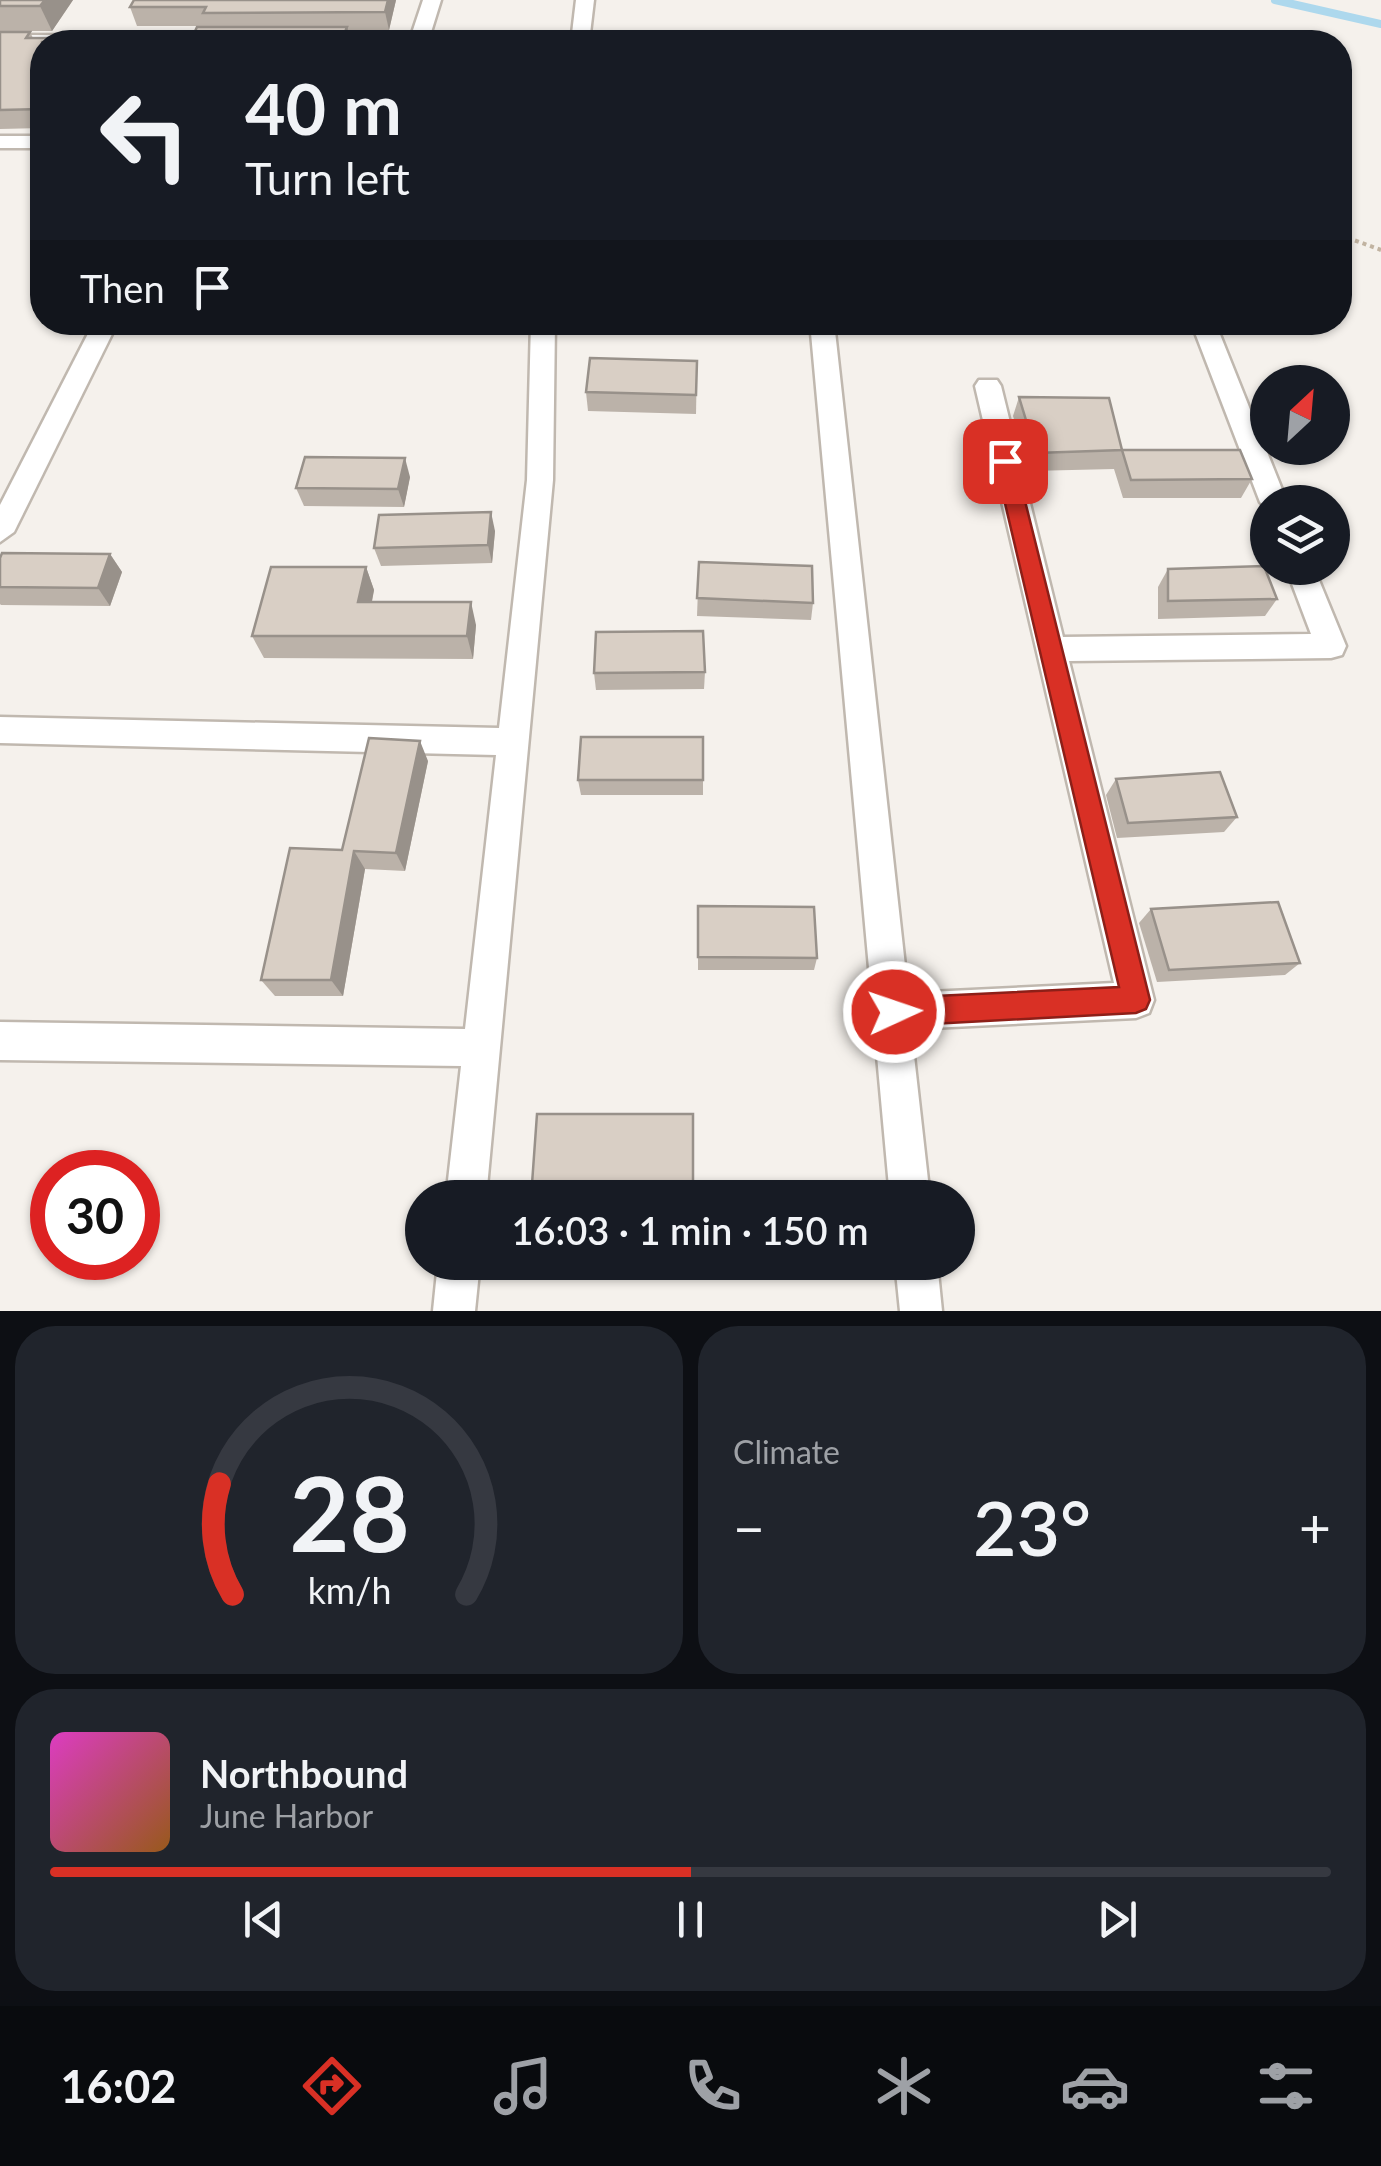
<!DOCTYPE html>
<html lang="en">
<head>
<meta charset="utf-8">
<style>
	:root { --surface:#171b24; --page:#20242c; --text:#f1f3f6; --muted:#9ea1a6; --line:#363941; --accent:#d93025 }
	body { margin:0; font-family:Lato,sans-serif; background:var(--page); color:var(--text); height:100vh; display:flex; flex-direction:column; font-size:38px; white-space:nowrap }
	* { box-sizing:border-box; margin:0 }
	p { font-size:32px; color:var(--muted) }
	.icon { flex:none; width:55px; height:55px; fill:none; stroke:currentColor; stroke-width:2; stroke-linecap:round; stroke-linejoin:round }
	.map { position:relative; height:1311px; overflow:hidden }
	.panel { display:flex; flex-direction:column; gap:15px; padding:15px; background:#0d0f14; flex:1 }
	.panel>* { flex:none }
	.guide { position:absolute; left:30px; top:30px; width:1322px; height:305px; border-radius:40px; box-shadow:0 2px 8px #0004; background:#171b24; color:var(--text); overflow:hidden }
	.needle { width:65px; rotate:26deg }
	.fabs { position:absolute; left:1250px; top:365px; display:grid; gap:20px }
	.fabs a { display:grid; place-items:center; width:100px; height:100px; border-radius:50%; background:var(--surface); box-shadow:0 2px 8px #0004; font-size:50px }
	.speed { position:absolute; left:30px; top:1150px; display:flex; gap:20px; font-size:50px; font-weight:700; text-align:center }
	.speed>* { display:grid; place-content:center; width:130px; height:130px; border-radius:50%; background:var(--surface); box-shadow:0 2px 8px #0004; line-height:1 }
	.speed .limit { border:15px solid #d22; background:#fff; color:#111 }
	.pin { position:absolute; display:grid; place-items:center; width:85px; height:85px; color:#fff; margin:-42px; border-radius:20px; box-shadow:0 5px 15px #0006 }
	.me { position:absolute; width:110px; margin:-55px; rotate:87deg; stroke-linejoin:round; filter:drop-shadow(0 0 8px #0008) }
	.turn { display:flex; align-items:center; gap:35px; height:210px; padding:0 50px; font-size:45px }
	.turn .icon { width:130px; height:130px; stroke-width:2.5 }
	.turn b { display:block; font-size:70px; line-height:85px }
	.then { display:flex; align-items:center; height:95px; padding:0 50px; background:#0003; gap:20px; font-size:38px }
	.big { font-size:75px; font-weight:600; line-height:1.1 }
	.panel .tile { flex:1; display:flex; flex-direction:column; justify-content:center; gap:15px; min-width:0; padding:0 35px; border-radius:40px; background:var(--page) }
	.panel .dial { align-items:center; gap:0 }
	.dial svg { height:260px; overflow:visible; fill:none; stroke:var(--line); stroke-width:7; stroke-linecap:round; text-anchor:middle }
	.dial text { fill:var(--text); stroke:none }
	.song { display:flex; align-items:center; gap:30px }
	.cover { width:120px; height:120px; border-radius:15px; background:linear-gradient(135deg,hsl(310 70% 55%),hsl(30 70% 35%)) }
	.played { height:10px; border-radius:5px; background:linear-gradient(90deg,var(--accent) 50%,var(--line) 50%) }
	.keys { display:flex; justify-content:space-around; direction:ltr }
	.heat { display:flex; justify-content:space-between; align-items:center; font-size:55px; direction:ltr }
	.panel .tiles { flex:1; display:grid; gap:15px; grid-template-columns:1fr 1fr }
	.tile:last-child { grid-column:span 2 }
	.trip { position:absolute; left:405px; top:1180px; width:570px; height:100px; border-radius:50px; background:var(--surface); box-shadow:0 2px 8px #0004; font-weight:600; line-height:100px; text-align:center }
	.tab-bar { display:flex; height:160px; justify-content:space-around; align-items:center; background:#090b0e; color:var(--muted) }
	.tab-bar .icon { width:70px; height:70px }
	.tab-bar .active { color:var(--accent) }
	.tab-bar b { font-size:45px; color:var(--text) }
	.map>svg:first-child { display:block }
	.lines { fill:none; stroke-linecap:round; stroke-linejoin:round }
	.stream { stroke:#add8ed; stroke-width:8 }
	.street-casing { stroke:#c0b8af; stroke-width:5 }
	.path { stroke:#c1b3a1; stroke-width:4; stroke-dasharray:4 4; stroke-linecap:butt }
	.street { fill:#fff; fill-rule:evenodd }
	.wall { fill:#bbb2a9 }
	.shaded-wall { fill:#98918a }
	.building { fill:#d9cfc5; stroke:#98918a; stroke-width:2.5 }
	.route { fill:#d93025; stroke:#8d1f18; stroke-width:2.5 }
</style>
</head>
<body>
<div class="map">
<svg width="1381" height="1311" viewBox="0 0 1381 1311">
	<rect width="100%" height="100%" fill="#f5f1ec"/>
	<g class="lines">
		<polyline class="stream" points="1275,0 1381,24"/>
		<g class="street-casing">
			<g id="street">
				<polygon points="423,0 441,0 428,42 304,42 313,36 411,36"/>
				<polygon points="576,0 594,0 589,42 571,42"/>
				<polygon points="0,35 227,36 236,42 0,47"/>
				<rect x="0" y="136" width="42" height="12"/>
				<polygon points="94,322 118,322 14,532 0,542 0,505"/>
				<polygon points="531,322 555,322 553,480 486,1198 446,1198 461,1066 0,1060 0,1022 465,1029 496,755 0,743 0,717 499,728 527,480"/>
				<polygon points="810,322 834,322 908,993 1114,983 975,386 979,380 997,380 1001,386 1063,637 1311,634 1286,568 1314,568 1346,646 1342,655 1331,658 1069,661 1154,1000 1149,1013 1136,1018 911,1029 930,1198 890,1198"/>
				<polygon points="1191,322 1215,322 1287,502 1268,502 1268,510 1260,502"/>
				<polygon points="438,1262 480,1262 475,1311 433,1311"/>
				<polygon points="895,1262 937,1262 942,1311 900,1311"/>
			</g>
		</g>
		<polyline class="path" points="1340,235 1381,250"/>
		<use href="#street" class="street"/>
	</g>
	<g class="wall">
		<polygon points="0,0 73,0 52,31 0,31"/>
		<polygon points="134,0 396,0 389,30 348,31 351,42 190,42 208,26 137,26 130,7"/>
		<polygon points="0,32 30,32 33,38 81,38 83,42 42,42 42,128 0,129"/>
		<polygon points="697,361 696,414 588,411 586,392"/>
		<polygon points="1019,397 1122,450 1252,479 1241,498 1123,498 1114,469 1030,471 1013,416"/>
		<polygon points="410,477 404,507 304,506 296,488"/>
		<polygon points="495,531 492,563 381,566 374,548"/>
		<polygon points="110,554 122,572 110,606 1,605 0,604 0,558"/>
		<polygon points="699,562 813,603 811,620 697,616"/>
		<polygon points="366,567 374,590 372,602 476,625 473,659 264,658 252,636"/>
		<polygon points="1168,569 1277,599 1265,616 1158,619 1158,587"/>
		<polygon points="705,672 704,689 596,690 594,673"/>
		<polygon points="703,737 703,795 581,795 578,780"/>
		<polygon points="428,761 405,871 365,869 343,996 275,996 261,980 342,850"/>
		<polygon points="1116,779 1237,817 1224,832 1117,838 1106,795"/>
		<polygon points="698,906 817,958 814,970 698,970"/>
		<polygon points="1151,909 1300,963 1285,975 1157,982 1139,923"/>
	</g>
	<g class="shaded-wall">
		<polygon points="45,0 73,0 52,31 40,6"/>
		<polygon points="388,0 396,0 389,30 385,12"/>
		<polygon points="347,27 351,42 341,42"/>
		<polygon points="405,458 410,477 404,507 398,489"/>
		<polygon points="491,512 495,531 492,563 488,545"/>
		<polygon points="110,554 122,572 110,606 98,588"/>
		<polygon points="366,567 374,590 367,625 358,602"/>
		<polygon points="471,602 476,625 473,659 467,636"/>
		<polygon points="420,741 428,761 405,871 396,853"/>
		<polygon points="354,851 365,869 343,996 331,980"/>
	</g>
	<g class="building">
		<polygon points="0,0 45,0 40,6 0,6"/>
		<polygon points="134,0 388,0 385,12 203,13 206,7 130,7"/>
		<polygon points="197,27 347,27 341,42 190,42"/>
		<polygon points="0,32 30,32 26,38 81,38 79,42 42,42 42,109 0,110"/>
		<polygon points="590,358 697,361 696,395 586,392"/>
		<polygon points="1019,397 1109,398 1122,450 1036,453"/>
		<polygon points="1122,450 1240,450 1252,479 1131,480"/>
		<polygon points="305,457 405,458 398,489 296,488"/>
		<polygon points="491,512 488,545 374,548 379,515"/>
		<polygon points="2,553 110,554 98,588 0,587 0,558"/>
		<polygon points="699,562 812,566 813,603 697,598"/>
		<polygon points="1264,566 1277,599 1168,601 1168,569"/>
		<polygon points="271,567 366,567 358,602 471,602 467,636 252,636"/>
		<polygon points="703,631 705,672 594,673 596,632"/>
		<polygon points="581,737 703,737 703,780 578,780"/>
		<polygon points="369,738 420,741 396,853 354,851 331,980 261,980 290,848 342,850"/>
		<polygon points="1220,772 1237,817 1128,823 1116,779"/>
		<polygon points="1278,902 1300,963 1169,970 1151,909"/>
		<polygon points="698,906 814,907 817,958 698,957"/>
		<polygon points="537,1114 693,1114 693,1198 531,1198"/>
	</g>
	<polygon class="route" points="1005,454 1015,461 1150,1000 1146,1009 1136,1013 894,1026 884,1022 880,1012 884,1002 894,998 1119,987 995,461"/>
</svg>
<div class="fabs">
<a><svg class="needle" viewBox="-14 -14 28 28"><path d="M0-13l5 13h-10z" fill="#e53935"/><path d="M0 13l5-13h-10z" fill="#9ea1a6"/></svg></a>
<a><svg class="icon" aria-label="layers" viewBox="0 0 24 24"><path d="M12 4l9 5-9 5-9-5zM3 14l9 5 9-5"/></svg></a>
</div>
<div class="speed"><div class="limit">30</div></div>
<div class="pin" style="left:1005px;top:461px;background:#d93025"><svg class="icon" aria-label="arrive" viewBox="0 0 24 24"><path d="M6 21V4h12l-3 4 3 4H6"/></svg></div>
<svg class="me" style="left:894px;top:1012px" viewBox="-20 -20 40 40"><circle r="17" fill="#d93025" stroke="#fff" stroke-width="3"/><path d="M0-11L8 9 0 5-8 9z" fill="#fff"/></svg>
<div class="trip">16:03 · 1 min · 150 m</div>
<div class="guide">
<div class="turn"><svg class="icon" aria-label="left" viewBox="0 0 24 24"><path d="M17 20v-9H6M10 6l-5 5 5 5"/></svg><div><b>40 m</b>Turn left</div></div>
<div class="then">Then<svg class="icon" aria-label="arrive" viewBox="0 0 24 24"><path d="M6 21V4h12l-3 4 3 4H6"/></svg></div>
</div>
</div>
<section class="panel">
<div class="tiles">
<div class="tile dial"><svg viewBox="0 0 100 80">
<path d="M14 69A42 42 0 1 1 86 69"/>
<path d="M14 69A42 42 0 0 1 10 35" stroke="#d93025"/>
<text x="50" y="56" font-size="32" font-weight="700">28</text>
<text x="50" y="72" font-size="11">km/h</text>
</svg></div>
<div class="tile"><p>Climate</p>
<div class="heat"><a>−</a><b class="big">23°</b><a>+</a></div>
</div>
<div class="tile">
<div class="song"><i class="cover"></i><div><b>Northbound</b><p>June Harbor</p></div></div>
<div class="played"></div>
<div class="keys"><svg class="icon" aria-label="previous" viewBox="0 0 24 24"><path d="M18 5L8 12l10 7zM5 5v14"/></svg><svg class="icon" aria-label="pause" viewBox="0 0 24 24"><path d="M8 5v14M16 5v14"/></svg><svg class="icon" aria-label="next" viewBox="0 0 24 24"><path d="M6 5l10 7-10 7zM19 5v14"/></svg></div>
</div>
</div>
</section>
<nav class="tab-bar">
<b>16:02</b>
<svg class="icon active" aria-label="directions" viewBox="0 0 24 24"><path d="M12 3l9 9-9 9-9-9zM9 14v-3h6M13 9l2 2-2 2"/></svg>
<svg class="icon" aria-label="music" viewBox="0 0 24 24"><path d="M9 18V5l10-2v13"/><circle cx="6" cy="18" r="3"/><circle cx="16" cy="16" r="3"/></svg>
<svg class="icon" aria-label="phone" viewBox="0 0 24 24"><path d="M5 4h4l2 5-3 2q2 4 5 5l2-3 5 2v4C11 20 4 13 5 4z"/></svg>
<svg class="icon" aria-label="climate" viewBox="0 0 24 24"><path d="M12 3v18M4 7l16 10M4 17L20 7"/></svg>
<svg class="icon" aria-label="car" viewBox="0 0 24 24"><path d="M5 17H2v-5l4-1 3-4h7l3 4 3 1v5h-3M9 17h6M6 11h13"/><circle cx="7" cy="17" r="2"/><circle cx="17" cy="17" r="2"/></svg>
<svg class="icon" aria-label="filters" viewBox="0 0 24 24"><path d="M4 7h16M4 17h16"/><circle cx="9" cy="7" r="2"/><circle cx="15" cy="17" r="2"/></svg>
</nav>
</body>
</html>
